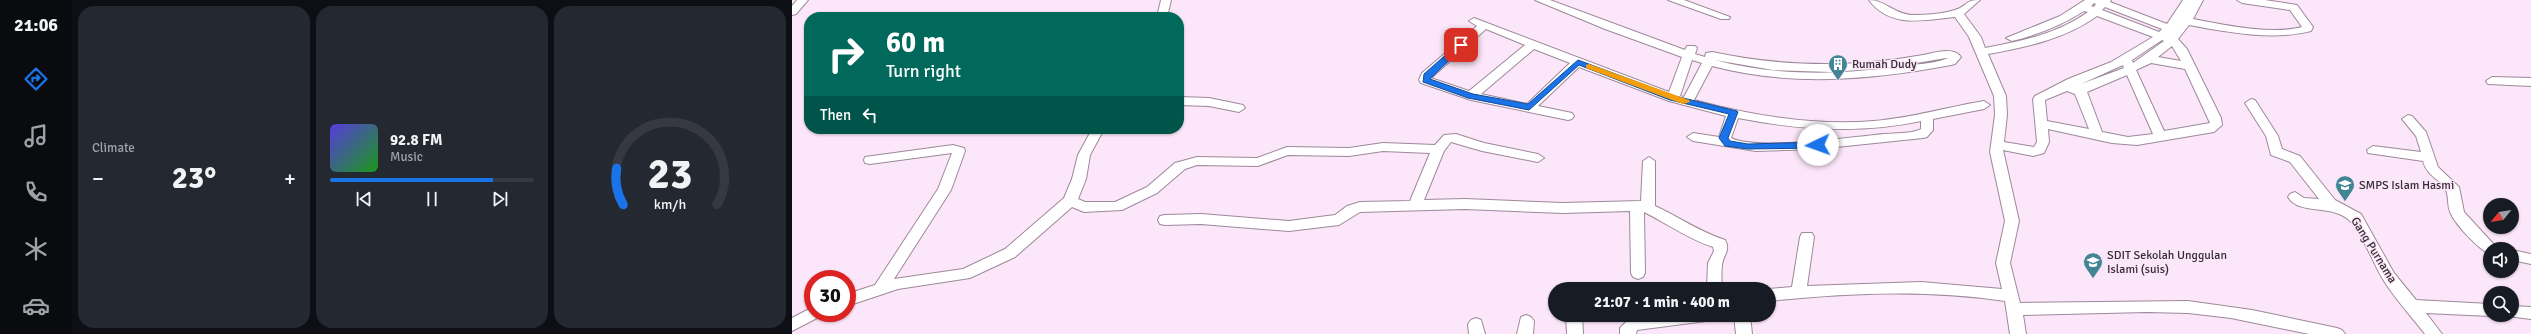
<!DOCTYPE html>
<html lang="en">
<head>
<meta charset="utf-8">
<style>
	:root { --surface:#171b24; --page:#242831; --text:#f1f3f6; --muted:#9ea1a6; --line:#363941; --accent:#1a73e8 }
	body { margin:0; font-family:Signika,sans-serif; background:var(--page); color:var(--text); height:100vh; display:flex; flex-direction:column; font-size:15px; white-space:nowrap }
	* { box-sizing:border-box; margin:0 }
	p { font-size:13px; color:var(--muted) }
	.icon { flex:none; width:22px; height:22px; fill:none; stroke:currentColor; stroke-width:2; stroke-linecap:round; stroke-linejoin:round }
	.map { position:relative; flex:1; overflow:hidden }
	.details { display:flex; flex-direction:column; gap:6px; padding:6px; background:#0d0f14; width:720px }
	.details>* { flex:none }
	.hud { position:absolute; left:12px; top:12px; width:380px; height:122px; border-radius:16px; box-shadow:0 1px 3px #0004; background:#00695c; color:#fff; overflow:hidden }
	.needle { width:26px; rotate:240deg }
	.fabs { position:absolute; left:1691px; top:198px; display:grid; gap:8px }
	.fabs a { display:grid; place-items:center; width:36px; height:36px; border-radius:50%; background:var(--surface); box-shadow:0 1px 3px #0004; font-size:20px }
	.speed { position:absolute; left:12px; top:270px; display:flex; gap:8px; font-size:20px; font-weight:700; text-align:center }
	.speed>* { display:grid; place-content:center; width:52px; height:52px; border-radius:50%; background:var(--surface); box-shadow:0 1px 3px #0004; line-height:1 }
	.speed .limit { border:6px solid #d22; background:#fff; color:#111 }
	.pin { position:absolute; display:grid; place-items:center; width:34px; height:34px; color:#fff; margin:-17px; border-radius:8px; box-shadow:0 2px 6px #0006 }
	.me { position:absolute; width:44px; margin:-22px; rotate:267deg; stroke-linejoin:round; filter:drop-shadow(0 0 3px #0008) }
	.turn { display:flex; align-items:center; gap:14px; height:84px; padding:0 16px; font-size:18px }
	.turn .icon { width:52px; height:52px; stroke-width:2.5 }
	.turn b { display:block; font-size:28px; line-height:34px }
	.then { display:flex; align-items:center; height:38px; padding:0 16px; background:#0003; gap:8px; font-size:15px }
	.big { font-size:30px; font-weight:700; line-height:1.1 }
	.details .widget { flex:1; display:flex; flex-direction:column; justify-content:center; gap:6px; min-width:0; padding:0 14px; border-radius:16px; background:var(--page) }
	.details .dial { align-items:center; gap:0 }
	.dial svg { height:104px; overflow:visible; fill:none; stroke:var(--line); stroke-width:7; stroke-linecap:round; text-anchor:middle }
	.dial text { fill:var(--text); stroke:none }
	.song { display:flex; align-items:center; gap:12px }
	.cover { width:48px; height:48px; border-radius:6px; background:linear-gradient(135deg,hsl(250 70% 55%),hsl(120 70% 35%)) }
	.played { height:4px; border-radius:2px; background:linear-gradient(90deg,var(--accent) 80%,var(--line) 80%) }
	.keys { display:flex; justify-content:space-around; direction:ltr }
	.heat { display:flex; justify-content:space-between; align-items:center; font-size:22px; direction:ltr }
	.details .tiles { flex:1; display:grid; gap:6px; grid-template-columns:repeat(3,1fr) }
	.trip { position:absolute; left:756px; top:282px; width:228px; height:40px; border-radius:20px; background:var(--surface); box-shadow:0 1px 3px #0004; font-weight:700; line-height:40px; text-align:center }
	main { display:flex; flex:1; min-height:0 }
	.dock { display:flex; flex-direction:column; width:72px; justify-content:space-around; align-items:center; background:#090b0e; color:var(--muted) }
	.dock .icon { width:28px; height:28px }
	.dock .on { color:var(--accent) }
	.dock b { font-size:18px; color:var(--text) }
	.map>svg:first-child { display:block }
	.lines { fill:none; stroke-linecap:round; stroke-linejoin:round }
	.minor-casing { stroke:#9c899a; stroke-width:2 }
	.minor { fill:#fff; fill-rule:evenodd }
	.route { fill:#1a73e8; stroke:#114b97 }
	.slow { fill:#f59e0b }
	.labels { text-anchor:middle; stroke-width:3; stroke-linejoin:round; paint-order:stroke }
	.poi-label { font-size:12px; fill:#352d34; stroke:#fce6f9; text-anchor:start }
	.street-label { font-size:12px; fill:#352d34; stroke:#fce6f9 }
</style>
</head>
<body>
<main>
<nav class="dock">
<b>21:06</b>
<svg class="icon on" aria-label="directions" viewBox="0 0 24 24"><path d="M12 3l9 9-9 9-9-9zM9 14v-3h6M13 9l2 2-2 2"/></svg>
<svg class="icon" aria-label="music" viewBox="0 0 24 24"><path d="M9 18V5l10-2v13"/><circle cx="6" cy="18" r="3"/><circle cx="16" cy="16" r="3"/></svg>
<svg class="icon" aria-label="phone" viewBox="0 0 24 24"><path d="M5 4h4l2 5-3 2q2 4 5 5l2-3 5 2v4C11 20 4 13 5 4z"/></svg>
<svg class="icon" aria-label="climate" viewBox="0 0 24 24"><path d="M12 3v18M4 7l16 10M4 17L20 7"/></svg>
<svg class="icon" aria-label="car" viewBox="0 0 24 24"><path d="M5 17H2v-5l4-1 3-4h7l3 4 3 1v5h-3M9 17h6M6 11h13"/><circle cx="7" cy="17" r="2"/><circle cx="17" cy="17" r="2"/></svg>
</nav>
<section class="details">
<div class="tiles">
<div class="widget"><p>Climate</p>
<div class="heat"><a>−</a><b class="big">23°</b><a>+</a></div>
</div>
<div class="widget">
<div class="song"><i class="cover"></i><div><b>92.8 FM</b><p>Music</p></div></div>
<div class="played"></div>
<div class="keys"><svg class="icon" aria-label="previous" viewBox="0 0 24 24"><path d="M18 5L8 12l10 7zM5 5v14"/></svg><svg class="icon" aria-label="pause" viewBox="0 0 24 24"><path d="M8 5v14M16 5v14"/></svg><svg class="icon" aria-label="next" viewBox="0 0 24 24"><path d="M6 5l10 7-10 7zM19 5v14"/></svg></div>
</div>
<div class="widget dial"><svg viewBox="0 0 100 80">
<path d="M14 69A42 42 0 1 1 86 69"/>
<path d="M14 69A42 42 0 0 1 9 41" stroke="#1a73e8"/>
<text x="50" y="56" font-size="32" font-weight="700">23</text>
<text x="50" y="72" font-size="11">km/h</text>
</svg></div>
</div>
</section>
<div class="map">
<svg width="1739" height="334" viewBox="0 0 1739 334">
	<rect width="100%" height="100%" fill="#fce6f9"/>
	<g class="lines">
		<g class="minor-casing">
			<g id="minor">
				<polygon points="5,0 16,0 4,14 0,15 0,6"/>
				<polygon points="369,0 379,0 375,17 365,17"/>
				<path d="M743,0H758L893,50L895,46H903L905,48L903,54L913,57L914,53L920,52C991,67 1060,68 1131,55C1142,53 1161,46 1169,57L1163,64L1159,65C1079,80 999,87 920,66L902,100C957,115 1023,126 1082,121C1119,118 1155,107 1192,101L1198,105L1192,109L1141,119V130L1135,137L1131,138L1025,149L964,151L901,141L895,137L901,133L927,137L934,116L877,101L787,67L746,106L780,113L782,116L780,119L776,120L679,100L629,83L627,80L630,73L685,26L677,21L682,18L877,92L890,57L813,29ZM694,29L733,45L677,91L639,78ZM742,49L778,63L735,104L689,94ZM1154,58H1156C1145,63 1129,64 1117,65C1053,75 987,77 923,60L981,70L1038,72L1095,68ZM900,60L910,63L892,97L888,96ZM946,118C1007,130 1068,134 1129,121V129C1120,134 1103,133 1092,134C1060,137 965,151 939,138Z"/>
				<polygon points="876,0 892,0 938,17 937,19 929,19"/>
				<path d="M1077,0C1093,0 1102,14 1120,15C1133,15 1151,14 1163,10C1176,6 1172,0 1188,0L1172,14L1189,37L1193,48C1230,41 1265,34 1296,12L1292,11C1270,25 1245,35 1220,41L1214,38L1268,16L1293,0H1319L1318,2L1375,24L1391,0H1411L1401,19C1433,25 1479,35 1510,27L1498,10L1450,3L1445,0H1473L1505,5L1521,27L1519,31C1480,41 1436,32 1397,25L1386,39L1395,49L1429,118L1430,125L1422,132L1345,145L1320,143L1256,129L1257,142L1252,153L1241,156L1211,150L1227,221L1218,263L1228,303L1396,301L1460,310L1545,328L1550,330L1553,334H1517L1439,318L1396,313L1355,312L1231,315L1234,334H1218L1213,301C1134,289 1055,293 977,301V289L1000,287L1008,237L1010,233H1020L1022,237L1015,286L1129,282L1210,289L1204,263L1213,221L1198,152L1203,115L1202,96L1177,37L1163,17C1133,20 1098,29 1077,0ZM1302,3L1304,4L1302,7L1299,6ZM1313,7L1370,29L1367,32L1310,10ZM1305,16L1361,37L1319,62L1276,79L1243,96L1241,99L1245,142L1242,147L1212,142L1215,115L1214,96L1196,54C1235,47 1273,39 1305,16ZM1370,40L1372,41L1341,63L1340,60ZM1380,46L1389,61L1366,57ZM1359,63L1393,69L1418,123L1372,131L1344,70ZM1331,65L1332,68L1289,84ZM1335,75L1361,134L1336,137L1310,132L1295,92ZM1275,91L1283,94L1297,129L1255,121L1253,100Z"/>
				<polygon points="1700,77 1739,78 1739,86 1696,84 1694,81"/>
				<polygon points="387,97 417,98 451,105 453,108 447,112 417,106 387,105"/>
				<path d="M1459,99L1463,100L1486,136L1490,149L1508,156L1543,200L1569,214L1602,273L1624,300L1698,304V315H1701L1698,316L1634,313L1650,334H1633C1619,316 1604,300 1592,281C1581,264 1572,236 1559,222C1542,203 1507,216 1496,197L1498,194L1503,192L1512,198L1527,199L1498,162L1479,155L1474,136L1453,103Z"/>
				<path d="M1616,115L1620,116L1634,132L1646,167L1667,187L1672,212L1706,249H1698V254C1687,250 1664,225 1659,214C1655,207 1657,197 1654,190C1649,179 1635,177 1631,161L1576,153L1575,150L1581,146L1629,152L1624,136L1610,119Z"/>
				<path d="M300,129H312L298,155L294,179L286,199L293,202H323L355,187L383,163L405,157L465,158L495,147L557,148L591,143L643,145L652,135L664,134L692,143L746,154L752,158L746,162L690,151L659,142L652,151L632,200L673,199L771,203L849,201L851,161L857,157L863,161V206C887,217 908,232 933,240C939,251 931,255 930,265C929,273 930,281 929,289H915L916,263L922,251L921,247C896,239 876,224 852,212L853,273L851,277L846,279L841,277L839,273L838,211L771,213L673,209L568,212L547,225L497,231L409,224L373,225L368,224L366,220L368,216L373,215L409,214L497,221L543,215L555,206L568,202L618,201L638,153L591,151L557,156L496,155L466,166L405,165L393,169L365,193L330,210L292,212L280,207L223,257L178,278L106,289L55,306V294L83,285L146,189L160,153L78,164L73,163L72,160L73,157L161,145L172,148L173,151L159,190L102,279L171,269L213,249L272,198L280,179L286,155Z"/>
				<polygon points="1720,250 1739,254 1739,264 1720,260"/>
				<polygon points="1720,306 1739,307 1739,319 1715,316 1720,315"/>
				<polygon points="21,307 21,313 30,313 27,317 0,331 0,318"/>
				<polygon points="734,315 739,317 742,321 741,334 725,334 729,317"/>
				<polygon points="774,315 790,315 791,334 775,334"/>
				<polygon points="864,315 922,315 919,319 914,321 845,330 844,334 828,334 828,328 836,320"/>
				<polygon points="942,315 958,315 960,334 944,334"/>
				<polygon points="684,318 689,320 693,334 677,334 676,324 679,320"/>
			</g>
		</g>
		<use href="#minor" class="minor"/>
	</g>
	<polygon class="route" points="666,44 673,45 638,79 681,94 736,104 786,60 883,96 945,111 946,112 936,138 938,141 956,144 1026,142 1030,145 1026,148 956,149 933,146 927,138 937,114 878,100 787,65 737,110 676,98 631,82 632,74"/>
	<polygon class="slow" points="797,64 897,100 898,102 891,104 794,68 794,65"/>
	<defs>
		<g id="building-pin" transform="scale(1)"><path d="M0 17L-7.5 6A9.5 9.5 0 1 1 7.5 6Z" fill="#428595" stroke="#fce6f9"/><path d="M-4-6H4V6H1V3H-1V6H-4ZM-2.5-4.3h1.7v1.8h-1.7ZM.8-4.3h1.7v1.8H.8ZM-2.5-1h1.7V.8h-1.7ZM.8-1h1.7V.8H.8Z" fill="#fff"/></g>
		<g id="school-pin" transform="scale(1)"><path d="M0 17L-7.5 6A9.5 9.5 0 1 1 7.5 6Z" fill="#428595" stroke="#fce6f9"/><path d="M0-5L7-2L0 1L-7-2ZM-4 1L0 2.5L4 1V4Q0 6-4 4Z" fill="#fff"/></g>
	</defs>
	<g fill-rule="evenodd">
		<use href="#building-pin" x="1046" y="64"/>
		<use href="#school-pin" x="1553" y="185"/>
		<use href="#school-pin" x="1301" y="262"/>
	</g>
	<g class="labels">
		<g class="poi-label">
			<text x="1060" y="68">Rumah Dudy</text>
			<text x="1567" y="189">SMPS Islam Hasmi</text>
			<text x="1315" y="259">SDIT Sekolah Unggulan<tspan x="1315" dy="14">Islami (suis)</tspan></text>
		</g>
		<g class="street-label">
			<text transform="translate(1582 250) rotate(58)" y="4">Gang Purnama</text>
		</g>
	</g>
</svg>
<div class="fabs">
<a><svg class="needle" viewBox="-14 -14 28 28"><path d="M0-13l5 13h-10z" fill="#e53935"/><path d="M0 13l5-13h-10z" fill="#9ea1a6"/></svg></a>
<a><svg class="icon" aria-label="sound" viewBox="0 0 24 24"><path d="M4 9h4l5-4v14l-5-4H4zM17 9q2 3 0 6"/></svg></a>
<a><svg class="icon" aria-label="search" viewBox="0 0 24 24"><circle cx="10" cy="10" r="6"/><path d="M15 15l6 6"/></svg></a>
</div>
<div class="speed"><div class="limit">30</div></div>
<div class="pin" style="left:669px;top:45px;background:#d93025"><svg class="icon" aria-label="arrive" viewBox="0 0 24 24"><path d="M6 21V4h12l-3 4 3 4H6"/></svg></div>
<svg class="me" style="left:1026px;top:145px" viewBox="-20 -20 40 40"><circle r="19" fill="#fff"/><path d="M0-13L10 11 0 6-10 11z" fill="#1a73e8"/></svg>
<div class="trip">21:07 · 1 min · 400 m</div>
<div class="hud">
<div class="turn"><svg class="icon" aria-label="right" viewBox="0 0 24 24"><path d="M7 20v-9h11M14 6l5 5-5 5"/></svg><div><b>60 m</b>Turn right</div></div>
<div class="then">Then<svg class="icon" aria-label="left" viewBox="0 0 24 24"><path d="M17 20v-9H6M10 6l-5 5 5 5"/></svg></div>
</div>
</div>
</main>
</body>
</html>
